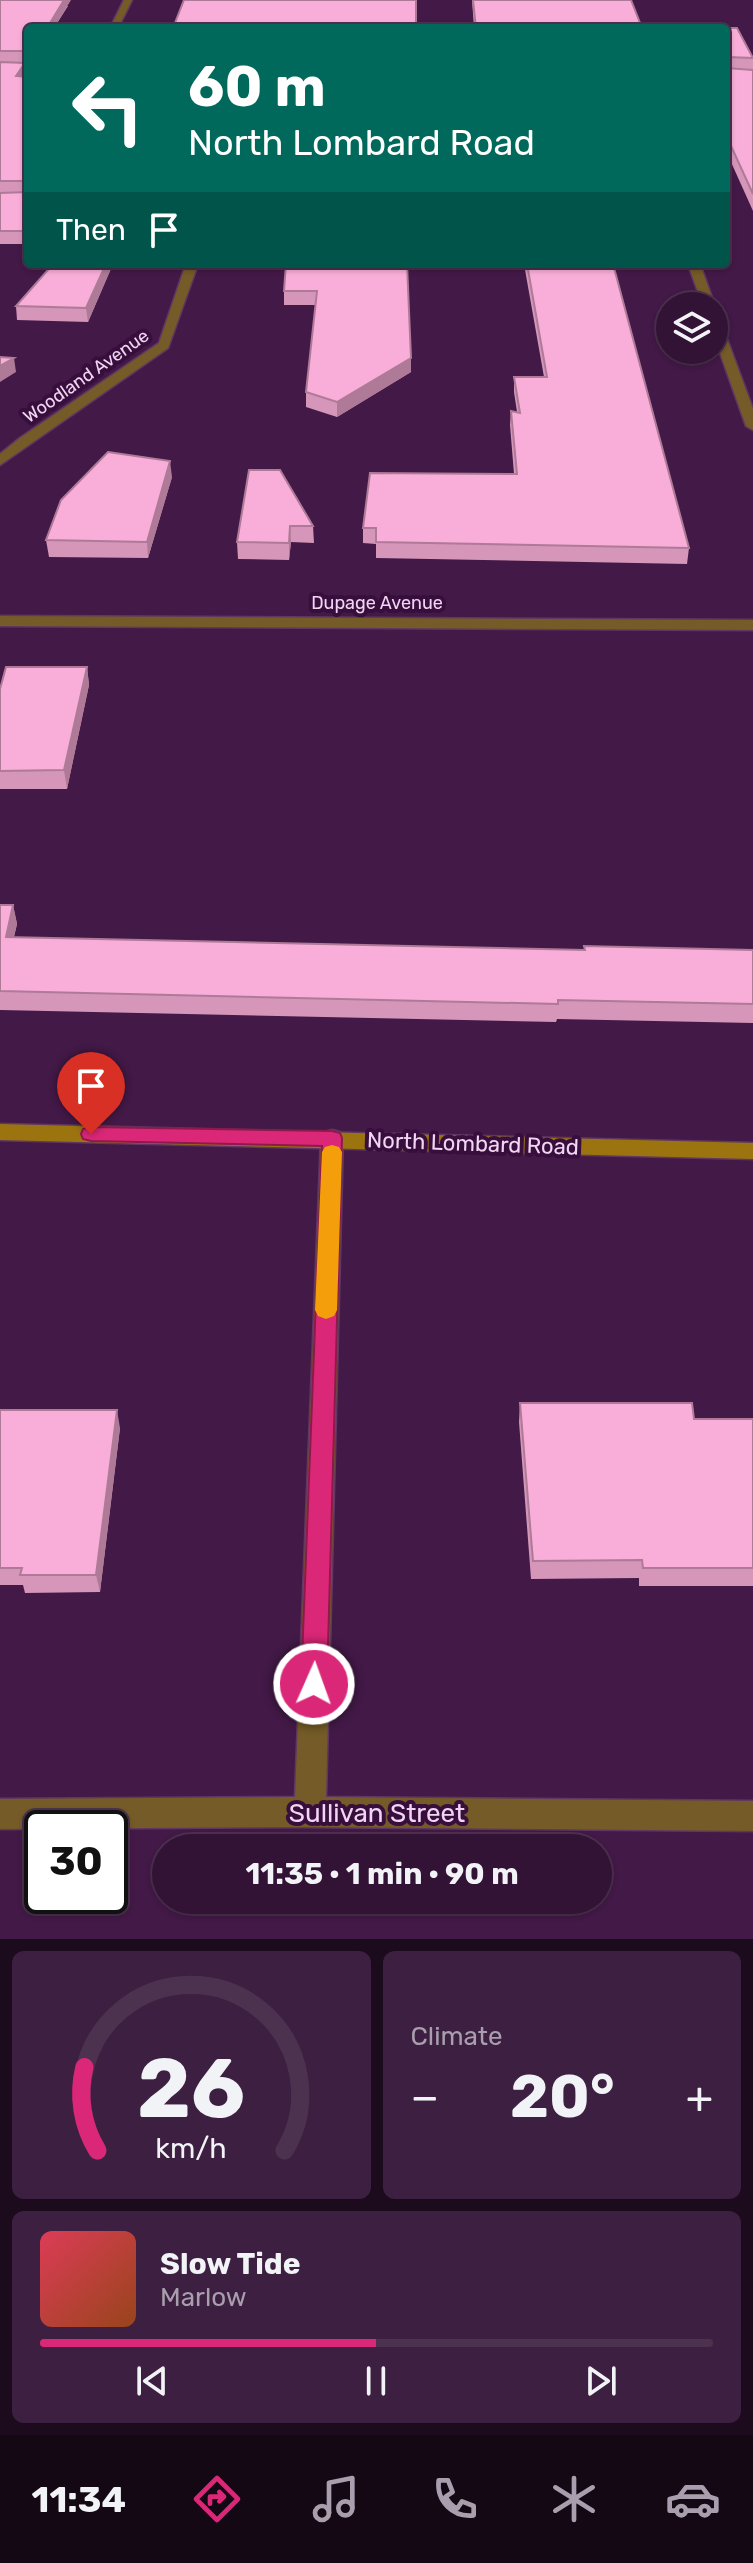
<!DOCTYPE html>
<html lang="en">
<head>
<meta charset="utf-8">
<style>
	:root { --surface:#321335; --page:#3d2041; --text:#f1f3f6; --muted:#a89ead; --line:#4d3250; --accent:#db2777 }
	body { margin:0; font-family:Rubik,sans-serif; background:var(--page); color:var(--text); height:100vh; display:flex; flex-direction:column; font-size:30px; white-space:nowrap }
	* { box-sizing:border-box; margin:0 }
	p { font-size:26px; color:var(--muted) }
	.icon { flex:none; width:44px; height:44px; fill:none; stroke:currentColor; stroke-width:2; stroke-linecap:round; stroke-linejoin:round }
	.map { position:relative; height:1939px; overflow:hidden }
	.sheet { display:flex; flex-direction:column; gap:12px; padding:12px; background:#1c0a1d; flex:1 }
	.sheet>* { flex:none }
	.banner { position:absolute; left:24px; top:24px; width:706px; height:244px; border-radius:8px; box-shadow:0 2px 6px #0004,0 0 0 2px var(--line); background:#00695c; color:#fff; overflow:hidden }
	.fabs { position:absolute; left:656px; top:292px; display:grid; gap:16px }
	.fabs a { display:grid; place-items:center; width:72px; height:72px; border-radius:50%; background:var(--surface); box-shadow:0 2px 6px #0004,0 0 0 2px var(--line); font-size:40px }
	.speed { position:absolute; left:24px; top:1810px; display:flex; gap:16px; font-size:40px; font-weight:700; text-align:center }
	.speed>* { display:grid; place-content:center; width:104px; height:104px; border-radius:50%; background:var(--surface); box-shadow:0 2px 6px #0004,0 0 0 2px var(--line); line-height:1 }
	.speed .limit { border:4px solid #111; border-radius:12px; background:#fff; color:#111 }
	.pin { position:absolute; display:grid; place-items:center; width:68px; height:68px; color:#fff; margin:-82px -34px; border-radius:50% 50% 50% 0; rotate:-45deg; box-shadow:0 0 8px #0007 }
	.pin .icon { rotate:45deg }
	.me { position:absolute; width:88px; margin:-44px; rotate:2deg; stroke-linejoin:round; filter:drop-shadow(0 0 6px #0008) }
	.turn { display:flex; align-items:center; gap:28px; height:168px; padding:0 32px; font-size:36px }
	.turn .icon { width:104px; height:104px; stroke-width:2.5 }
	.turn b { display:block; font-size:56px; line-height:68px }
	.then { display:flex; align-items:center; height:76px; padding:0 32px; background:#0003; gap:16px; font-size:30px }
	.big { font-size:60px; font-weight:700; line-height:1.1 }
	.sheet .widget { flex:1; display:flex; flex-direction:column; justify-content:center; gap:12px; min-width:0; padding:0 28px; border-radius:12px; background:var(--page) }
	.sheet .dial { align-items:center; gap:0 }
	.dial svg { height:208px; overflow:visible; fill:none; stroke:var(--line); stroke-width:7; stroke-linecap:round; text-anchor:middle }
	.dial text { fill:var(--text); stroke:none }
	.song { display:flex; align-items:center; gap:24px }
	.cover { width:96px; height:96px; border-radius:12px; background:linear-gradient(135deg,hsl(350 70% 55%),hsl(20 70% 35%)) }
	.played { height:8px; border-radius:4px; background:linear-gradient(90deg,var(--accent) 50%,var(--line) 50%) }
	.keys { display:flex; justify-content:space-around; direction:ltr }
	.heat { display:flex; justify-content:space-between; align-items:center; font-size:44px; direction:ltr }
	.sheet .tiles { flex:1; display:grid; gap:12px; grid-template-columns:1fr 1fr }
	.widget:last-child { grid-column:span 2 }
	.trip { position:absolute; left:152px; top:1834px; width:460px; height:80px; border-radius:40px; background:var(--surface); box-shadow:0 2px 6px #0004,0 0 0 2px var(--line); font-weight:700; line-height:80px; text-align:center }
	.dock { display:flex; height:128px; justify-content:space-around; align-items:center; background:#140815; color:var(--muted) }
	.dock .icon { width:56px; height:56px }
	.dock .current { color:var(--accent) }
	.dock b { font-size:36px; color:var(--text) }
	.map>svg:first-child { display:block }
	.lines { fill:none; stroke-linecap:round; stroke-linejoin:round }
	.street-casing { stroke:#5f3762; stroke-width:3 }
	.secondary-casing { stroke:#5f3762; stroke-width:3 }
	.street { fill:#745b27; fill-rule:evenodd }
	.secondary { fill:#9b7410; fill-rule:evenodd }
	.wall { fill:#d596ba }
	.shaded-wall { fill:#ae7a97 }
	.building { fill:#f8aed8; stroke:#ae7a97; stroke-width:2 }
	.route { fill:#db2777; stroke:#8e194d; stroke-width:2 }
	.slow { fill:#f59e0b }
	.labels { text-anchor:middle; stroke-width:8; stroke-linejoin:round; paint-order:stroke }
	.far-street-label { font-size:18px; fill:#f0d6f2; stroke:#380e3c }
	.street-label { font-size:22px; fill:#f0d6f2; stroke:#380e3c }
	.near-street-label { font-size:26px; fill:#f0d6f2; stroke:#380e3c }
</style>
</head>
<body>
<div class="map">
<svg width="753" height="1939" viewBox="0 0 753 1939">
	<rect width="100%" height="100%" fill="#431947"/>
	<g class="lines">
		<g class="street-casing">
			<g id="street">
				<polygon points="124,0 132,0 118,28 110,28"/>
				<rect x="0" y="65" width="28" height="6"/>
				<polygon points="186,264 198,264 168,348 0,465 0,454 20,438 159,343"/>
				<polygon points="688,264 700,264 715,306 714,307 703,306"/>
				<polygon points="714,316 720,320 753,409 753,430 746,426 714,336"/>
				<polygon points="0,616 753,620 753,630 0,626"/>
				<polygon points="332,1130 340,1132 343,1138 326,1797 753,1801 753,1831 310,1827 0,1829 0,1799 295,1797 321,1138 324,1132"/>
			</g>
		</g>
		<g class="secondary-casing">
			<polygon id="secondary" points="0,1124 753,1143 753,1159 0,1140"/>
		</g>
		<use href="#street" class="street"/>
		<use href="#secondary" class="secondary"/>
	</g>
	<g class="wall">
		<polygon points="0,0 68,6 54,28 28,28 28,62 0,62"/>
		<polygon points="472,0 642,28 474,28"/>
		<polygon points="726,28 753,57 753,211 726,151"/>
		<polygon points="0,62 25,63 26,74 24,77 28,77 28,244 0,244"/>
		<polygon points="47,264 113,264 88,322 17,320 16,306 48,270"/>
		<polygon points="286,264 411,358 411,372 337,417 306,407 306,392 316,305 284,305 284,291"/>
		<polygon points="524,264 613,264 689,548 687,564 376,558 376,544 363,543 363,528 514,474 510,425 511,411 517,412 514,392 514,377 544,377"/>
		<polygon points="249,470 313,526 314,543 291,542 289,560 238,559 237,542"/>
		<polygon points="172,477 148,558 49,557 46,540"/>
		<polygon points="87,667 89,685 67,789 0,789 0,689"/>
		<polygon points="0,905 13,905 17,924 14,937 584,950 584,946 753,950 753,1023 557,1019 556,1022 0,1010"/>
		<polygon points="520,1403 694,1419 753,1419 753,1586 639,1586 639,1578 531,1579 519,1422"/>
		<polygon points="0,1410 120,1428 100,1592 25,1593 23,1585 0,1585"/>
	</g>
	<g class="shaded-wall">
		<polygon points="64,0 71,0 54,28 47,28"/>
		<polygon points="25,63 26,74 17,88 16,76"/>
		<polygon points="106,264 113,264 88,322 86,308"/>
		<polygon points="14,358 16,372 0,382 0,366"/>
		<polygon points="411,358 411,372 337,417 337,402"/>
		<polygon points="170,461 172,477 148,558 147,542"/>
		<polygon points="290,526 291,542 289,560 289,543"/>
		<polygon points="87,667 89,685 67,789 64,770"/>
		<polygon points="13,905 17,924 9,956 6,937"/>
		<polygon points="117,1410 120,1428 100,1592 96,1575"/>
	</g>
	<g class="building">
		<polygon points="0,0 64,0 47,28 28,28 28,53 27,51 0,51"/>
		<polygon points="184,0 416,0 416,28 173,28"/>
		<polygon points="473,0 631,0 642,28 476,28"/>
		<polygon points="726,28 737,28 753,58 728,57 726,59"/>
		<polygon points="0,62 25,63 16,76 28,77 28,190 26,181 0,181"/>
		<polygon points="726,68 753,70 753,194 726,135"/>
		<polygon points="28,192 28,231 0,231 0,193"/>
		<polygon points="47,264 106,264 86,308 16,306 48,270"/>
		<polygon points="286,264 407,264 411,358 337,402 306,392 317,291 284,291"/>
		<polygon points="527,264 613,264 689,548 376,542 376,528 363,528 370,473 517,474 511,411 520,413 514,377 547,377"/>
		<polygon points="0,357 14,358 0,366"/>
		<polygon points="108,452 170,461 147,542 46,540 61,500"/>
		<polygon points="249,470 280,470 313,526 290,526 289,543 237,542"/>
		<polygon points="6,667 87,667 64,770 0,771 0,689"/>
		<polygon points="0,905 13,905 6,937 585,950 584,946 753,950 753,1004 558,1000 558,1004 0,991"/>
		<polygon points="520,1403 692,1403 694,1419 753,1419 753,1568 643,1568 642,1560 533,1561"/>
		<polygon points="0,1410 117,1410 96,1575 20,1575 22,1568 0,1568"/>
	</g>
	<polygon class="route" points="91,1127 332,1131 340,1133 342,1138 327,1684 323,1693 314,1697 304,1693 301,1684 322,1146 91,1141 83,1139 81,1134 83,1129"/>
	<polygon class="slow" points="332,1145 339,1147 342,1152 337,1310 334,1316 326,1319 318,1316 315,1310 322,1152 325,1147"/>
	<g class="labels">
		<g class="far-street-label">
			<text transform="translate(86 376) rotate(-35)" y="6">Woodland Avenue</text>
			<text x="377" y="609">Dupage Avenue</text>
		</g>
		<g class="street-label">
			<text transform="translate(473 1143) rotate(2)" y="8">North Lombard Road</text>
		</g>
		<g class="near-street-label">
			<text x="377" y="1822">Sullivan Street</text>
		</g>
	</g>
</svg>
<div class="fabs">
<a><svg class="icon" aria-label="layers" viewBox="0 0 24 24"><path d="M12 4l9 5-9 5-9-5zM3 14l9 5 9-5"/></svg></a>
</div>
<div class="speed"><div class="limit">30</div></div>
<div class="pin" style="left:91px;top:1134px;background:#d93025"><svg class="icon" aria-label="arrive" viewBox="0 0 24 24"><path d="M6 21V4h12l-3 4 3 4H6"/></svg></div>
<svg class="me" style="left:314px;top:1684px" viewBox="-20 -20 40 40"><circle r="17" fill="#db2777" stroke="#fff" stroke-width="3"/><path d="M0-11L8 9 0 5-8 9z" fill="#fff"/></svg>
<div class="trip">11:35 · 1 min · 90 m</div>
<div class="banner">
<div class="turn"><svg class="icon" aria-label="left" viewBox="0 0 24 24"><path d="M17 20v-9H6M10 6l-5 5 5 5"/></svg><div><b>60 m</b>North Lombard Road</div></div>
<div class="then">Then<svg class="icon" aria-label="arrive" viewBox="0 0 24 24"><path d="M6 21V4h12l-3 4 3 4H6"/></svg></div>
</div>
</div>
<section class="sheet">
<div class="tiles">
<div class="widget dial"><svg viewBox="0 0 100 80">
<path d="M14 69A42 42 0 1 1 86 69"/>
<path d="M14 69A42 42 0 0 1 9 37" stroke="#db2777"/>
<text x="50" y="56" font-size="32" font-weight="700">26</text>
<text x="50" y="72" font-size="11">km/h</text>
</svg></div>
<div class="widget"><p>Climate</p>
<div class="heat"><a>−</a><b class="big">20°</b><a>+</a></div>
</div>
<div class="widget">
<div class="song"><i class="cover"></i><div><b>Slow Tide</b><p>Marlow</p></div></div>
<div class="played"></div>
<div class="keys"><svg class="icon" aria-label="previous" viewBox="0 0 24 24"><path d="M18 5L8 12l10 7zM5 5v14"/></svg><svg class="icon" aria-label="pause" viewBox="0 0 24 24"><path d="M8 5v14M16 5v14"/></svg><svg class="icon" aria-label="next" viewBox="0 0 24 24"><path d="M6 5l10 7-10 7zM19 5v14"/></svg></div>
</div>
</div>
</section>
<nav class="dock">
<b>11:34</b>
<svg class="icon current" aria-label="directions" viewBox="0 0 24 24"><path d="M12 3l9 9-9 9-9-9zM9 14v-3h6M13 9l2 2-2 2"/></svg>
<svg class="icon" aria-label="music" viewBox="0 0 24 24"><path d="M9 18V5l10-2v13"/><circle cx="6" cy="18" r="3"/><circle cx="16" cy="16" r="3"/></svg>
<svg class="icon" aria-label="phone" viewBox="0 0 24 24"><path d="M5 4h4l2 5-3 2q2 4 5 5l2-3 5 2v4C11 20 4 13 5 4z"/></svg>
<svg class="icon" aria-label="climate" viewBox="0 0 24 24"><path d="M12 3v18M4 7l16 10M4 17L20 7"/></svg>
<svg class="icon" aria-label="car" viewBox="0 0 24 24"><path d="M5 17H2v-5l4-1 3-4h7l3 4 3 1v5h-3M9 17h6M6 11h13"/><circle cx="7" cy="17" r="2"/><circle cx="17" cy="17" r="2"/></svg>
</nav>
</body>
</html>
